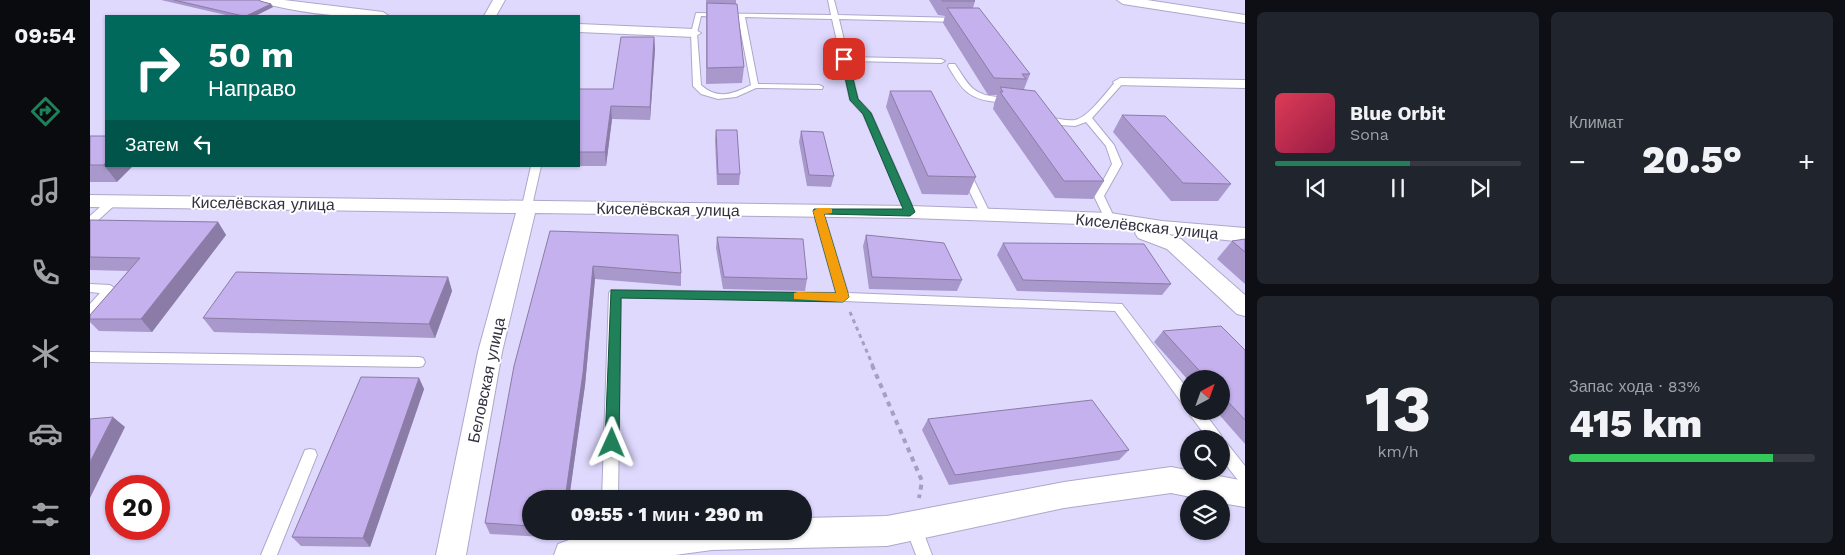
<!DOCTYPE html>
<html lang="ru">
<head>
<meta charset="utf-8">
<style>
	:root { --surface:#171b24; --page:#20242c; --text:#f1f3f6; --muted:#9ea1a6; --line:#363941; --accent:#1f8059 }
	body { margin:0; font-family:"Work Sans",sans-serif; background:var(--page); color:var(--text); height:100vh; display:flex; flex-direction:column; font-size:19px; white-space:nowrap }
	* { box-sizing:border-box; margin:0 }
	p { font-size:16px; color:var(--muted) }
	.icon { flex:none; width:28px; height:28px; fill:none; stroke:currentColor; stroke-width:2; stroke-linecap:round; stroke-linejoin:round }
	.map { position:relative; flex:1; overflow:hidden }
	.panel { display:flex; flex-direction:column; gap:12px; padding:12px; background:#0d0f14; width:600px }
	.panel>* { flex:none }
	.guide { position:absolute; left:15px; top:15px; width:475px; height:152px; border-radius:0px; box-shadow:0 1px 4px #0004; background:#00695c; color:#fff; overflow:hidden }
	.needle { width:32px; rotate:41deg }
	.tools { position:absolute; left:1090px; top:370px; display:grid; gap:10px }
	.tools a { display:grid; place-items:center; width:50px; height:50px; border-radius:50%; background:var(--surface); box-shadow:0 1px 4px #0004; font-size:25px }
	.speed { position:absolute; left:15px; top:475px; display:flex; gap:10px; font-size:25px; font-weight:700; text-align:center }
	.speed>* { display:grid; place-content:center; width:65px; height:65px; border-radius:50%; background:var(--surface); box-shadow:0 1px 4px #0004; line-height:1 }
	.speed .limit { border:8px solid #d22; background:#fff; color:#111 }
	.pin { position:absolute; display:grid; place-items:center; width:42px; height:42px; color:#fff; margin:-21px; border-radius:10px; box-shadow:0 2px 8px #0006 }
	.me { position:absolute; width:55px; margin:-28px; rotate:1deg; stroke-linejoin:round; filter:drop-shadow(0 0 4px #0008) }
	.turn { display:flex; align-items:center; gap:18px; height:105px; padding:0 20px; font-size:22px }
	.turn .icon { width:65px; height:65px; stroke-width:2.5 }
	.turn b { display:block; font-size:35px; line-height:42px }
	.then { display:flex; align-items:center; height:48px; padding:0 20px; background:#0003; gap:10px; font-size:19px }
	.big { font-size:38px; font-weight:800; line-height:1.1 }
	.panel .card { flex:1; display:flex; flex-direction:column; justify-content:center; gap:8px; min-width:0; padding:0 18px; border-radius:8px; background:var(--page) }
	.panel .dial { align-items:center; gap:0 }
	.dial b { font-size:65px; line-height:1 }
	.song { display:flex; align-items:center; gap:15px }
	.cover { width:60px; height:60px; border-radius:8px; background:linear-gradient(135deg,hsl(350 70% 55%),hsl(340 70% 35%)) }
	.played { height:5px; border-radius:2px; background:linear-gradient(90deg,var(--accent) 55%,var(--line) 55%) }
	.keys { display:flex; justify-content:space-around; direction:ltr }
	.heat { display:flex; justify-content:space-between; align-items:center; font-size:28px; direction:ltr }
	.charge { height:8px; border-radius:4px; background:linear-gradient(90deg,#34c759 83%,var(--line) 0) }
	.panel .tiles { flex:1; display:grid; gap:12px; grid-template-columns:repeat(2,1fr) }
	.trip { position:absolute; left:432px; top:490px; width:290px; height:50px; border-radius:25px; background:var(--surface); box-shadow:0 1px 4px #0004; font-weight:800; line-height:50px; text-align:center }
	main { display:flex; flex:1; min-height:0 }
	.tab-bar { display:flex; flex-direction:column; width:90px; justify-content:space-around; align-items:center; background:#090b0e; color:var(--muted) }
	.tab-bar .icon { width:35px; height:35px }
	.tab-bar .active { color:var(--accent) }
	.tab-bar b { font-size:22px; color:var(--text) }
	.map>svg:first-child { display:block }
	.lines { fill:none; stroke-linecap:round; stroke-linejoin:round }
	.lane-casing { stroke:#ada8ca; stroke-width:2 }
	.street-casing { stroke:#ada8ca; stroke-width:2 }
	.path-far1 { stroke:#a4a0bd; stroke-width:3; stroke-dasharray:4 4; stroke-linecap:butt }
	.path { stroke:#a4a0bd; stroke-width:4; stroke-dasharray:5 5; stroke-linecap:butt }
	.lane { fill:#fff; fill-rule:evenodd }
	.street { fill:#fff; fill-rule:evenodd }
	.wall { fill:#a998cc }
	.shaded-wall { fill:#8a7ca6 }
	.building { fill:#c5b1ed; stroke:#8a7ca6 }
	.route { fill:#1f8059; stroke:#14533a }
	.slow { fill:#f59e0b }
	.labels { text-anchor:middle; stroke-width:4; stroke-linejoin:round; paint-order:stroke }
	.street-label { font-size:16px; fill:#343240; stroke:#fff }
</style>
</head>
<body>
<main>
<nav class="tab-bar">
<b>09:54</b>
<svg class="icon active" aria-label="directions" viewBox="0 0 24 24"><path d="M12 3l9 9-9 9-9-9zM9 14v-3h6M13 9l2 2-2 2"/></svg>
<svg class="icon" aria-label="music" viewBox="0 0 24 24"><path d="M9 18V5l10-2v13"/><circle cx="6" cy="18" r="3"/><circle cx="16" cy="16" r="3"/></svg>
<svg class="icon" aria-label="phone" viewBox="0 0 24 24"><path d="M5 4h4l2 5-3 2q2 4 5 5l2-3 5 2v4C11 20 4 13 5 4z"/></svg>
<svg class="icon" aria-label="climate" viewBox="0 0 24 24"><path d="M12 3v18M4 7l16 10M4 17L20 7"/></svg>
<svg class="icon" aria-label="car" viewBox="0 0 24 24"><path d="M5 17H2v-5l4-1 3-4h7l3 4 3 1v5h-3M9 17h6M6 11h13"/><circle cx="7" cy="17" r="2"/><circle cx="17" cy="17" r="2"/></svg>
<svg class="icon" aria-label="filters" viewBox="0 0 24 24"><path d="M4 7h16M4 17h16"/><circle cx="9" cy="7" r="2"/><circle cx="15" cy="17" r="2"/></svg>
</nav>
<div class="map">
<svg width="1155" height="555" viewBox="0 0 1155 555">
	<rect width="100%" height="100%" fill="#dfd9fe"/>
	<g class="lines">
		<g class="lane-casing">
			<g id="lane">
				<path d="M738,0H744L748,15L869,18L872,20L869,22L749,19L758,57L851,59L855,61L851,63L759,61L768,99L781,113L825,212L824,214L820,215L815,212L773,114L760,100L742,19L655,17L668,84L729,85L733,87L732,89L666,88L646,97L628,99L611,94L603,86L601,33L606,13L741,15ZM611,16L648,17L661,85C644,94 627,100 611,85L607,33Z"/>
				<path d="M859,64H865C878,84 882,95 908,97C913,97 919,97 923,100C919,103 914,102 908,102C879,100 872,90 858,66Z"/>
				<path d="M1027,80L1034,82L1002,118L1024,145L1032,164L1014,196L1025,219L1020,222L1015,219L1004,196L993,180L995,178H1001L1009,188L1022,164L1016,146L996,122L985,126L955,124L951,121C959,114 974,122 985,120C999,117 1017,91 1027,80Z"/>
				<polygon points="441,166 451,166 442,206 437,209 432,206"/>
				<polygon points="876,171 881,174 901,215 900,217 896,218 891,215 871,174"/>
				<polygon points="23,198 27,199 28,201 27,203 4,224 0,225 0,216 19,199"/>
				<polygon points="728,208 733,211 758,293 1032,304 1099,391 1099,408 1094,406 1025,311 753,301 531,297 528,499 512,499 519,293 521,290 746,293 723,211"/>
				<polygon points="0,284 20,285 26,289 4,315 0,316 0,304 10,293 0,292"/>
				<polygon points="0,352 329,357 333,358 335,362 333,366 329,367 0,362"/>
				<polygon points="1099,410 1113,411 1131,435 1132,440 1136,442 1155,466 1155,485 1150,483 1131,458 1131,439 1118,439 1100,415"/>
				<polygon points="220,449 225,450 227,455 187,555 171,555 215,450"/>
				<polygon points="823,518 829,521 842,555 826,555 815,526 817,521"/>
				<rect x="512" y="531" width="16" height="24"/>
			</g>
		</g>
		<g class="street-casing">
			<g id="street">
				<path d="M170,0H194L293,12L299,16C258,19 212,13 172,3Z"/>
				<polygon points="403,0 415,0 406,16 394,16"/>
				<polygon points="1027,0 1057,0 1155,15 1155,23 1033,4"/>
				<polygon points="489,24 604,29 611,33 604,37 489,32"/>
				<polygon points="1030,78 1155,80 1155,88 1025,85 1023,82"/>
				<polygon points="0,195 820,206 1020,213 1072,221 1155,228 1155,242 1077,234 1091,239 1155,295 1155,316 1147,314 1077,249 1048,238 1045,233 1047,230 1020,225 820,218 445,213 412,352 376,555 346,555 388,352 426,213 0,207"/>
				<polygon points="1081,467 1155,481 1155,507 1131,503 1131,499 1111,499 1081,493 974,508 797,546 622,550 585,555 464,555 468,544 479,540 542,531 714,531 714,518 797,516 974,482"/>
			</g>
		</g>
		<polyline class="path-far1" points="760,312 783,366"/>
		<polyline class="path" points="782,365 832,481 829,498"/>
		<use href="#lane" class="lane"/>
		<use href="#street" class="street"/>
	</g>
	<g class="wall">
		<polygon points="71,0 169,0 170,1 181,4 183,7 165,16 140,16"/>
		<polygon points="616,0 646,0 646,4 654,67 652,83 616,84"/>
		<polygon points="839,0 884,0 885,1 883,8 940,74 934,89 1014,181 1003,199 965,198 903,109 904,105 904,104 907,95 898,95 853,23 855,16 848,15"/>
		<polygon points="564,37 565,49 560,120 522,119 516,166 489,166 489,89 523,89"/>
		<polygon points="800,91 886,177 878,195 832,194 796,107"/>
		<polygon points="1032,115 1141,184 1128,201 1081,201 1023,132"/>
		<polygon points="626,130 650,174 649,185 627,185 625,140"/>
		<polygon points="711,131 744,176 741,187 717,186 709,142"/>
		<polygon points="0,136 27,182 0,182"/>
		<polygon points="0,220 128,222 136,235 62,332 9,331 0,322 0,315 38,271 0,270"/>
		<polygon points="460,231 591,273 591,286 505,279 495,385 479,499 441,499 441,531 475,531 474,538 400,534 395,523"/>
		<polygon points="776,235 872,280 867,291 779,289 773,246"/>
		<polygon points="627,237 717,279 715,291 633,289 626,248"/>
		<polygon points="1155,239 1155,284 1127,259 1142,241"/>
		<polygon points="913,243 1081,284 1072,295 927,291 907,255"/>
		<polygon points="358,277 362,291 345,338 124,332 113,318"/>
		<polygon points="1073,331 1155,350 1155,444 1126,411 1131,411 1131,379 1099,379 1099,381 1064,342"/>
		<polygon points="329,378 334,389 280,547 211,546 202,537"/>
		<polygon points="838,419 1039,450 1029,460 859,485 832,430"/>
	</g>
	<g class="shaded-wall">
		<polygon points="181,4 183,7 165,16 156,16"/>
		<polygon points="564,37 565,49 560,120 560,107"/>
		<polygon points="521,106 522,119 516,166 515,152"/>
		<polygon points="16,162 16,166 43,166 27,182 14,165"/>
		<polygon points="128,222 136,235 62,332 51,319"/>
		<polygon points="503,266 505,279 495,385 479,499 475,499"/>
		<polygon points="358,277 362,291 345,338 339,324"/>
		<polygon points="329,378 334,389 280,547 273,538"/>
		<polygon points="23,417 35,427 0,498 0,462"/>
		<polygon points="472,531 475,531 474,538"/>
	</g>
	<g class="building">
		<polygon points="84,0 169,0 170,1 181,4 156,16 153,16"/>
		<polygon points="852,0 884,0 885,1 852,1"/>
		<polygon points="617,3 647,4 654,67 617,68"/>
		<polygon points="857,8 889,8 940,74 932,74 936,79 904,78"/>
		<polygon points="531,37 564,37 560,107 521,106 515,152 489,152 489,89 523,89"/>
		<polygon points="910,87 945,91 1014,181 974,181 910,92 913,92"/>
		<polygon points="800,91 841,91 886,177 838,176"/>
		<polygon points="1032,115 1075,116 1141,184 1093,183"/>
		<polygon points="626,130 647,130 650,174 628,174"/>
		<polygon points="711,131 733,132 744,176 719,175"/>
		<polygon points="0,136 16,136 16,162 14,165 0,165"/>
		<polygon points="0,220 128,222 51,319 0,319 0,315 50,258 0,257"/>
		<polygon points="460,231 588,235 591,273 503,266 493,373 475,499 441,499 441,526 395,523 424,366"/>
		<polygon points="776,235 854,243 872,280 782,277"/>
		<polygon points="627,237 713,239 717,279 634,277"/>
		<polygon points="1155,239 1155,252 1142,241"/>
		<polygon points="913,243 1054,244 1081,284 933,280"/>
		<polygon points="146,272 358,277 339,324 113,318"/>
		<polygon points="1131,326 1155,350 1155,420 1131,394 1131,379 1117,379 1073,331"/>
		<polygon points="271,377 329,378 273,538 202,537"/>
		<polygon points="1002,400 1039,450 865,475 838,419"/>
		<polygon points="23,417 0,462 0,419"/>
	</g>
	<polygon class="route" points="754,56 758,59 768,99 781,113 825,212 820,216 734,214 759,297 753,302 531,298 529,443 527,447 522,449 517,447 515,443 521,290 746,293 723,211 724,209 813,209 773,114 760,100 751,59"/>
	<polygon class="slow" points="739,208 742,209 742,213 734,214 759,297 753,302 704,299 704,293 708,292 746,293 723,211 728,208"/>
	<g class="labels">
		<g class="street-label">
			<text transform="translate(173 203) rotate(1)" y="6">Киселёвская улица</text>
			<text transform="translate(578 209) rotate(1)" y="6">Киселёвская улица</text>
			<text transform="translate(1057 226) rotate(6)" y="6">Киселёвская улица</text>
			<text transform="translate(396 380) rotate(-78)" y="6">Беловская улица</text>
		</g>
	</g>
</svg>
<div class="tools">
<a><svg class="needle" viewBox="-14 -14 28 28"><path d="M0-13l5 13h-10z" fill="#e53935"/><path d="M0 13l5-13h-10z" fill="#9ea1a6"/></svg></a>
<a><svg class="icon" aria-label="search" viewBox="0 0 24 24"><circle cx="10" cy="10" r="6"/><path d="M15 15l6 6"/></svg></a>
<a><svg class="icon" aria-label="layers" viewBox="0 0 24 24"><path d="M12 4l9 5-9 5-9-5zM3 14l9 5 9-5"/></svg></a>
</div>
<div class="speed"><div class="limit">20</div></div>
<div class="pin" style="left:754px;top:59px;background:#d93025"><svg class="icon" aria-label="arrive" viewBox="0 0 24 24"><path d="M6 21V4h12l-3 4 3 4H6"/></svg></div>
<svg class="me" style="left:522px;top:443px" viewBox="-20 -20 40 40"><path d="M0-17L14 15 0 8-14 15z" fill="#1f8059" stroke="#fff" stroke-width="4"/></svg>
<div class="trip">09:55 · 1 мин · 290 m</div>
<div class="guide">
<div class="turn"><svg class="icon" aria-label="right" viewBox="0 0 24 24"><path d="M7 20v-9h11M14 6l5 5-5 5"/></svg><div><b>50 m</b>Направо</div></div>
<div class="then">Затем<svg class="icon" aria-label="left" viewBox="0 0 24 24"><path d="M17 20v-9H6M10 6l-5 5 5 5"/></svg></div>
</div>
</div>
<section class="panel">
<div class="tiles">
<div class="card">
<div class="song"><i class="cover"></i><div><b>Blue Orbit</b><p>Sona</p></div></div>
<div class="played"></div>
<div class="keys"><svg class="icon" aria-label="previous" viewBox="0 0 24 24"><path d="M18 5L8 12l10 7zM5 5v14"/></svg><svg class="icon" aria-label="pause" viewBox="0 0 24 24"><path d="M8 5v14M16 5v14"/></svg><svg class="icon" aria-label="next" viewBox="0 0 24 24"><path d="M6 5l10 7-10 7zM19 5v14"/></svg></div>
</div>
<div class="card"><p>Климат</p>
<div class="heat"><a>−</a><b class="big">20.5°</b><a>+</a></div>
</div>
<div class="card dial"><b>13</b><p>km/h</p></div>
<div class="card"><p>Запас хода · 83%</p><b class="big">415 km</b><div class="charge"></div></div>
</div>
</section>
</main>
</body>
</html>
